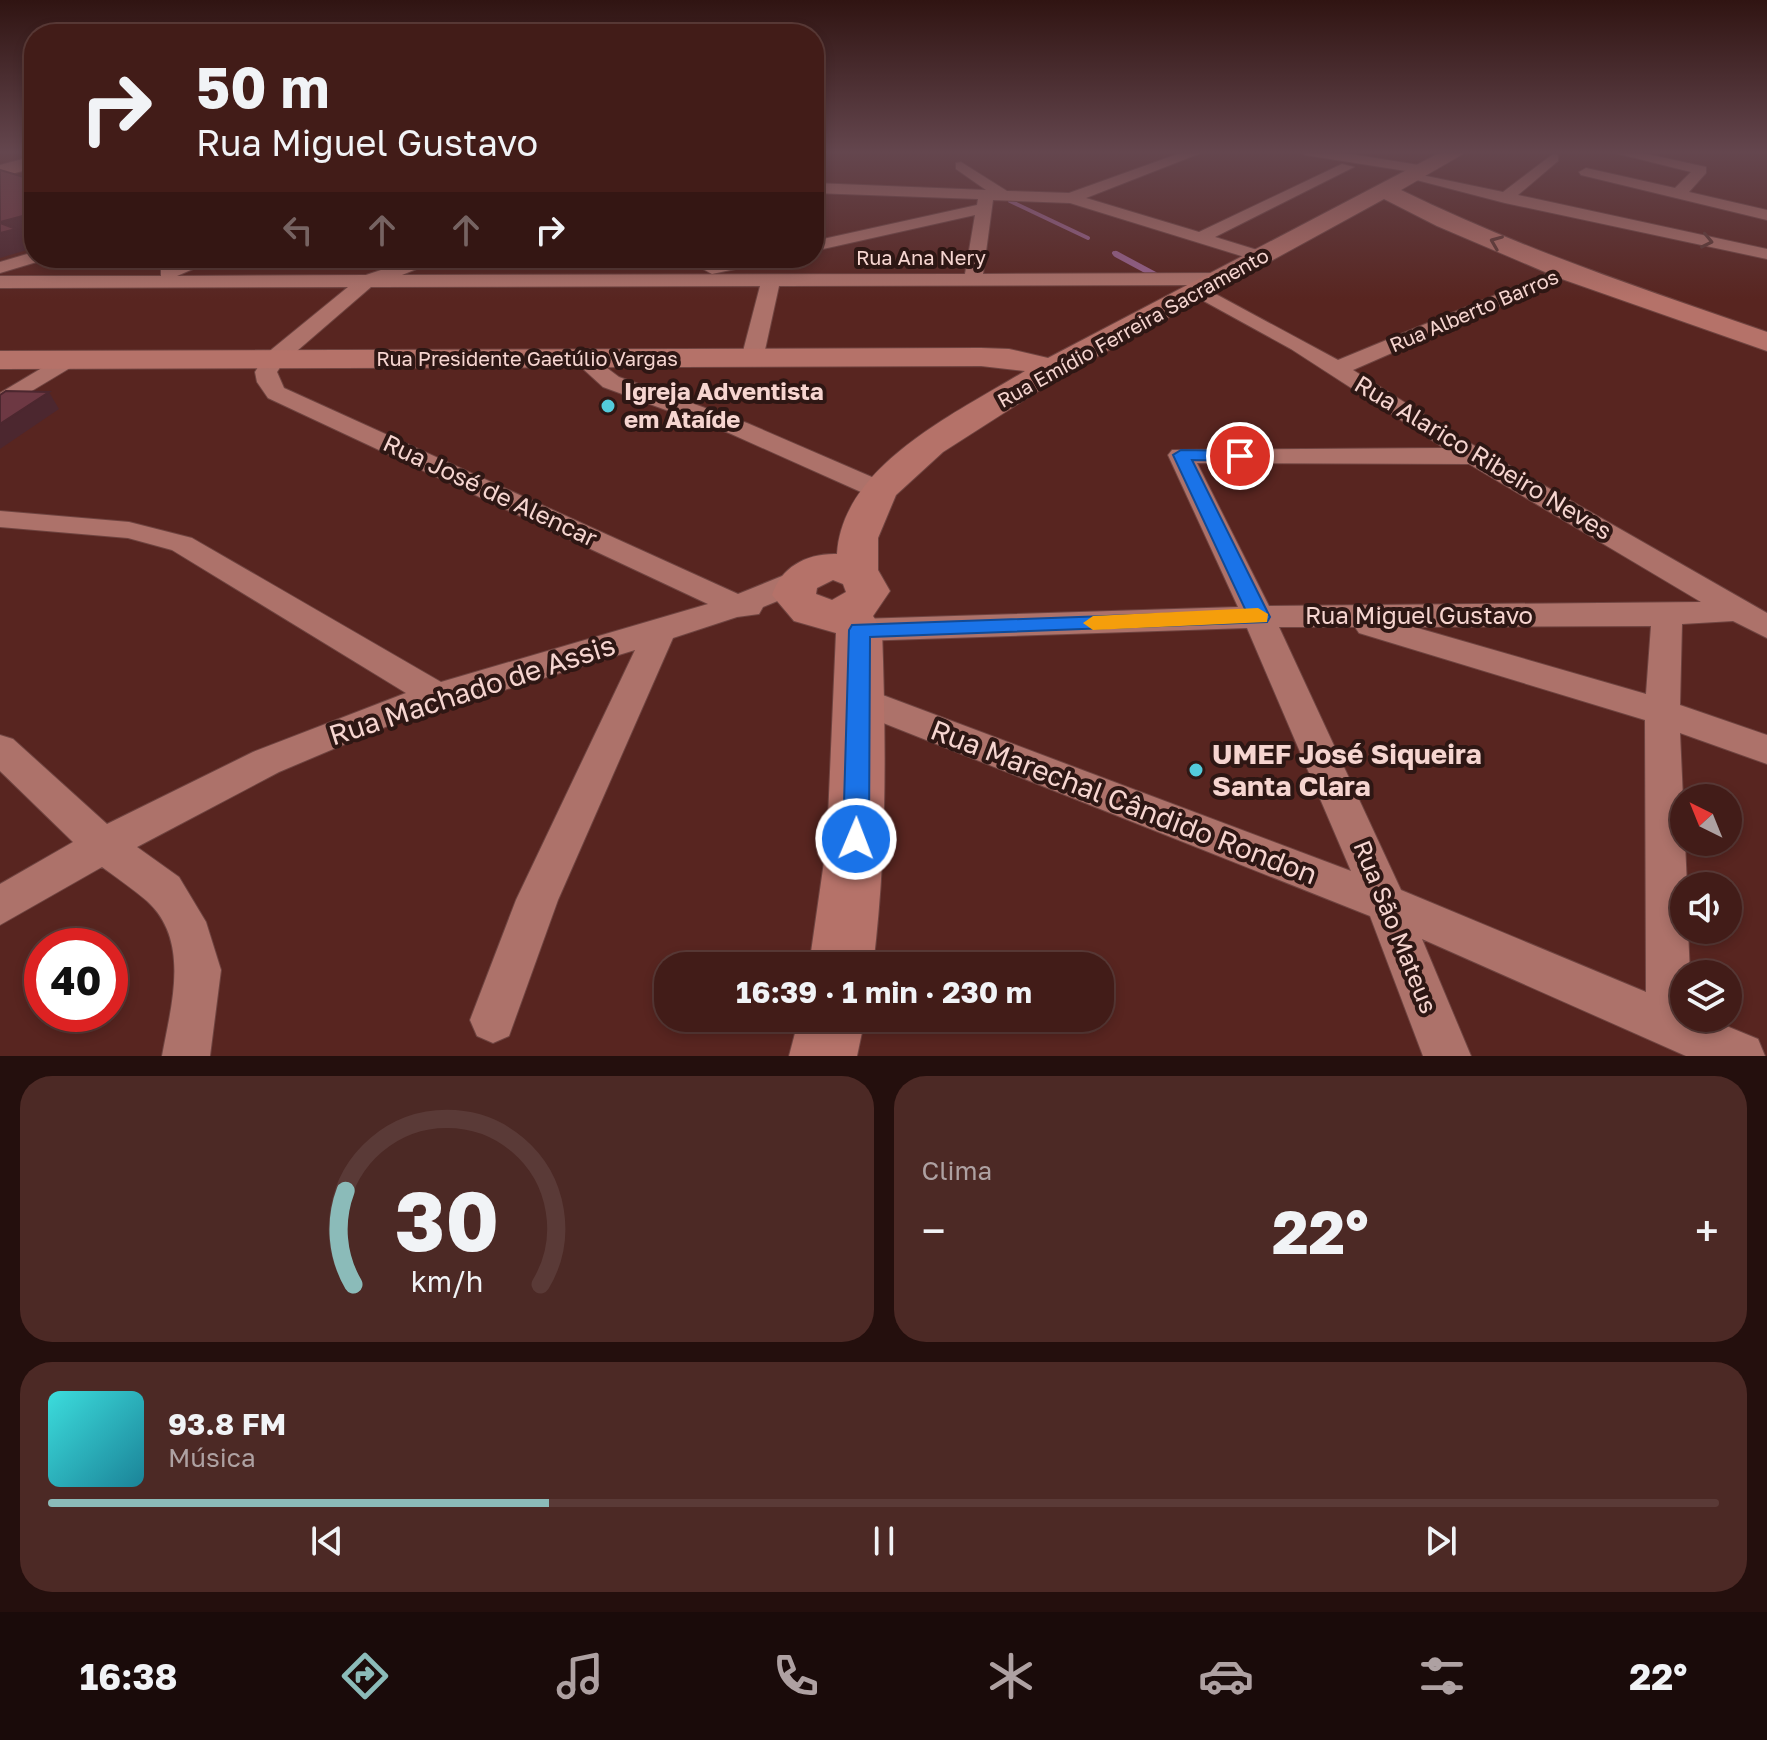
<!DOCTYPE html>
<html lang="pt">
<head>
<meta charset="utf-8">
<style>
	:root { --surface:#421c18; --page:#4c2925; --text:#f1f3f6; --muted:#aea1a2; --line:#5a3a37; --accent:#8bbbb9 }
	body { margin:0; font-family:"Golos Text",sans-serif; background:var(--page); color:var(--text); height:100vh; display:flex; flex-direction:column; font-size:30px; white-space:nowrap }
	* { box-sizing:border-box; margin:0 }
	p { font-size:26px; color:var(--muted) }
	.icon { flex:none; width:44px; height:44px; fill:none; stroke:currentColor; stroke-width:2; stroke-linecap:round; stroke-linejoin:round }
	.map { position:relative; height:1056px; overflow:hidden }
	.drawer { display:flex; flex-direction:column; gap:20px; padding:20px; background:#240f0d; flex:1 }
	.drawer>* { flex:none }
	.hud { position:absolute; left:24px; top:24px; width:800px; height:244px; border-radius:32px; box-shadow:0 4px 12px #0003,0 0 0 2px var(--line); background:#421c18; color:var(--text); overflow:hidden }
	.needle { width:52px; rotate:317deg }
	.tools { position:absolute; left:1670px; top:784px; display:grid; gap:16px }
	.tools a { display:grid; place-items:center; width:72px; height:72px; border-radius:50%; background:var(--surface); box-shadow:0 4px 12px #0003,0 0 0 2px var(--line); font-size:40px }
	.speed { position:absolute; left:24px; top:928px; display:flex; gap:16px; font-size:40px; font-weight:700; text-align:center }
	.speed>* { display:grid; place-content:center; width:104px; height:104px; border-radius:50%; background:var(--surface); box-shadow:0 4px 12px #0003,0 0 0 2px var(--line); line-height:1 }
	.speed .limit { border:12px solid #d22; background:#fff; color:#111 }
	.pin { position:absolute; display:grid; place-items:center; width:68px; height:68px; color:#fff; margin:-34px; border:4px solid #fff; border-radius:50%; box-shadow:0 2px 8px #0007 }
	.me { position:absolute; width:88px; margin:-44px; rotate:1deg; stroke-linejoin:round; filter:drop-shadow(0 0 6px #0008) }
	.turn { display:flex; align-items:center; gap:28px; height:168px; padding:0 40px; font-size:36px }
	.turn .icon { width:104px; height:104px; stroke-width:2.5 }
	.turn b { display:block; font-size:56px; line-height:68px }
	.lanes { display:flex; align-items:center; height:76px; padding:0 40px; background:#0003; justify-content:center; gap:40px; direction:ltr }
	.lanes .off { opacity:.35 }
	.big { font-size:60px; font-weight:700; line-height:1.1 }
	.drawer .card { flex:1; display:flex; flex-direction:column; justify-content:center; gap:12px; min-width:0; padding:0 28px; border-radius:32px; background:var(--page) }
	.drawer .dial { align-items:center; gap:0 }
	.dial svg { height:208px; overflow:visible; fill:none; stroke:var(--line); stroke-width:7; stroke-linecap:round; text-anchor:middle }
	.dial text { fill:var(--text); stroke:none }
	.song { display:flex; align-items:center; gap:24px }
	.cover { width:96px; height:96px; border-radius:12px; background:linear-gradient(135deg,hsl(180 70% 55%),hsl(190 70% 35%)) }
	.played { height:8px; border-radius:4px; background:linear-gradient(90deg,var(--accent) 30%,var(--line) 30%) }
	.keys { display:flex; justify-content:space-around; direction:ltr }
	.heat { display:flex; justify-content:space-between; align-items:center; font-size:44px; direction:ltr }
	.drawer .tiles { flex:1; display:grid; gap:20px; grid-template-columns:1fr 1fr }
	.card:last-child { grid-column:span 2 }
	.trip { position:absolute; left:654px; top:952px; width:460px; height:80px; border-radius:32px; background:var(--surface); box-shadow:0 4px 12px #0003,0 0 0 2px var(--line); font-weight:700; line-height:80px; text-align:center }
	.tabs { display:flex; height:128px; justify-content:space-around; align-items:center; background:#1a0b0a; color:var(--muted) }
	.tabs .icon { width:56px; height:56px }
	.tabs .current { color:var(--accent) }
	.tabs b { font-size:36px; color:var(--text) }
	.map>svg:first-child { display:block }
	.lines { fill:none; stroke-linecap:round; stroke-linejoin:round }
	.stream-far1 { stroke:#98628d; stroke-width:4 }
	.stream { stroke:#98628d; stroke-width:6 }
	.street-casing { stroke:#6f4440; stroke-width:2 }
	.secondary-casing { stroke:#6f4440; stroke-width:2 }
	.street { fill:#ad726a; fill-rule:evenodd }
	.secondary { fill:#b57269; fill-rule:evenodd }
	.shaded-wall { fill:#4c272f }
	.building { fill:#6d3843; stroke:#4c272f; stroke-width:2 }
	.oneway { stroke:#5a3732 }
	.oneway2 { stroke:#5d3732 }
	.route { fill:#1a73e8; stroke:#114b97; stroke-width:2 }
	.slow { fill:#f59e0b }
	.poi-dot { fill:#53cbdb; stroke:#2e1714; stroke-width:3 }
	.labels { text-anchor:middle; stroke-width:8; stroke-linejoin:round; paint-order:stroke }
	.far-street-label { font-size:20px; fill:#f6d5d0; stroke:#2e1714 }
	.poi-label { font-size:24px; font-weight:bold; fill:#f6d5d0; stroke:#2e1714; text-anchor:start }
	.street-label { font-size:24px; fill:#f6d5d0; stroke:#2e1714 }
	.near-street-label { font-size:28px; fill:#f6d5d0; stroke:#2e1714 }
	.near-poi-label { font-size:28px; font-weight:bold; fill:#f6d5d0; stroke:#2e1714; text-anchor:start }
</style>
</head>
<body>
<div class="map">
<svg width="1767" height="1056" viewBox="0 0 1767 1056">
	<rect width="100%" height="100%" fill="#582520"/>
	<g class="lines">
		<g class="stream-far1">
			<polyline points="1010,201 1088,238"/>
			<polyline points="1114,253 1119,256"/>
		</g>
		<polyline class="stream" points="1116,254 1155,275"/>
		<g class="street-casing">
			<g id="street">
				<path d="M1186,151H1206L1086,198L1199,232L1342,164L1354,167L1215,237L1267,253V261L1261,262L1070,203L993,200L983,274L1219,273L1226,275V283L1199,285L1338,360L1561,268H1575L1577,272L1353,370L1468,442L1767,613V638L1733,621L1682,624L1680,705L1767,735V764L1680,733L1687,886L1684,930H1688L1690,974H1684V1018H1707L1758,1039L1765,1056H1686L1422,939L1471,1056H1423L1370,916L848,709L843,700L848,691L860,687L872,691L1351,871L1247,628L859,641L848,638L843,630L848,622L859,619L1238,607L1168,455L1172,450L1444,448L1291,349L1191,294L1188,290L1196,285L779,286L763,359L752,365L741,359L760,286L371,287L283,363L277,372L284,388L738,594L787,574L798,571L809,574L813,581L809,588L763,607L759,614L737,617L673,638L558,900L509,1036L493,1043L477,1036L470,1020L516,900L635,650L390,725L279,772L137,847L179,877L206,922L221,970L210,1056H162C171,1006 191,941 147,901C133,889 117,878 102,867L0,925V884L73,842L0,771V735L13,739L107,824L253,752L406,693L172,550L128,538L0,527V511L129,522L192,538L441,682L708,604L268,398L257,382L255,372L266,354L348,287L0,288V276H161V269L192,258H218L177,276L366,275L417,258H443L402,275L965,274L975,215L814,251V241L977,205L978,199L814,193V183L986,190L956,169V163L961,162L1007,191L1069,193ZM1197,463L1469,464L1701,602L1269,606ZM1651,626L1646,694L1414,627ZM1279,627H1355L1359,633L1645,720L1646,992L1401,890Z"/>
				<polygon points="1298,151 1332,151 1425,166 1432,170 1425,174 1305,155"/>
				<polygon points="1607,151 1633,151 1706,167 1706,173 1689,192 1767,210 1767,220 1581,175 1579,172 1586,168 1675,188 1691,172"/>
				<polygon points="1553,154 1558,155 1558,161 1518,195 1767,249 1767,259 1505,203 1405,177 1412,173 1503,192"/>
				<polygon points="34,252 34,258 42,258 40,261 0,273 0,262"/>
				<polygon points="737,258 771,258 768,262 712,274 703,269 706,265"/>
				<polygon points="67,353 75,355 78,360 75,365 0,410 0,393"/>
				<polygon points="594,353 602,355 603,365 619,377 747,423 888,484 892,490 888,496 870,496 729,433 603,387 581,367 586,355"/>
			</g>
		</g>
		<g class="secondary-casing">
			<g id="secondary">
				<path d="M1443,151H1468L1401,190C1519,248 1643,289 1767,332V351L1559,278L1437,226L1384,199L1063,375L943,452L896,495L878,538V570L890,591L873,616L882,630C886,743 887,854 873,966H809L827,841L836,633L794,621L772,595C781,567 807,553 837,554C842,465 958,412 1025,371L981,366L0,369V351L981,348L1009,349L1048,358ZM833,580L843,584L846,592L832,600L816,594L817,588Z"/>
				<polygon points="34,156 34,168 0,177 0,165"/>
				<polygon points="799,1018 865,1018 857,1056 789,1056"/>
			</g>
		</g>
		<use href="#street" class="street"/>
		<use href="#secondary" class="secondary"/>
	</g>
	<g class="shaded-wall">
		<polygon points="34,208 34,237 22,240 27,250 0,258 0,222"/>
		<polygon points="49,392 59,409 0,449 0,424"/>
	</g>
	<g class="building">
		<polygon points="0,170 34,180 34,208 27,210 34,213 0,222"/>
		<polygon points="0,223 16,229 0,233"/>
		<polygon points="6,391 49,392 0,424 0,395"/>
	</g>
	<defs><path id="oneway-chevron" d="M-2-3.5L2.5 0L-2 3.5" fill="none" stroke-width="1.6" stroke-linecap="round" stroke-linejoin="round" transform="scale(2)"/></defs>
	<use class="oneway" href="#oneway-chevron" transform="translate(1707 241) rotate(12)"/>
	<use class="oneway2" href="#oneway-chevron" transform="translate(1496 242) rotate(-158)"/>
	<linearGradient id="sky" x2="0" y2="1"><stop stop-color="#301412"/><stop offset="0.51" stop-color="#64464e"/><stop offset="1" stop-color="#64464e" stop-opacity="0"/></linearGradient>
	<rect width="1767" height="299" fill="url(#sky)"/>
	<polygon class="route" points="1181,450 1240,451 1248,456 1240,461 1192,460 1270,617 1267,622 870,637 869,839 865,847 856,850 847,847 843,839 849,630 852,625 1246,611 1173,455"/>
	<polygon class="slow" points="1258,608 1268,614 1267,622 1093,630 1083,623 1093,616"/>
	<g class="poi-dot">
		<circle cx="608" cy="406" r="8"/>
		<circle cx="1196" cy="770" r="8"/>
	</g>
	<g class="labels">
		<g class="far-street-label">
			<text x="921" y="265">Rua Ana Nery</text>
			<text transform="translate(1474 311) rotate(-23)" y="7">Rua Alberto Barros</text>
			<text transform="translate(1133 328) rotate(-29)" y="7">Rua Emídio Ferreira Sacramento</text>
			<text x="527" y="366">Rua Presidente Gaetúlio Vargas</text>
		</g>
		<g class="poi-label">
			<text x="624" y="400">Igreja Adventista<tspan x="624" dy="28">em Ataíde</tspan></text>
		</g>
		<g class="street-label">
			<text transform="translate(1483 458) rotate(31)" y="8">Rua Alarico Ribeiro Neves</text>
			<text transform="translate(490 491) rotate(25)" y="8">Rua José de Alencar</text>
			<text x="1419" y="624">Rua Miguel Gustavo</text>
			<text transform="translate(1395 927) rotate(68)" y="8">Rua São Mateus</text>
		</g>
		<g class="near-street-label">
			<text transform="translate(472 690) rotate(-18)" y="10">Rua Machado de Assis</text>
			<text transform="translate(1124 802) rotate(21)" y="10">Rua Marechal Cândido Rondon</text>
		</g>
		<g class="near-poi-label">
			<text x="1212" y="764">UMEF José Siqueira<tspan x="1212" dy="32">Santa Clara</tspan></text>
		</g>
	</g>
</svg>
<div class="tools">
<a><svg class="needle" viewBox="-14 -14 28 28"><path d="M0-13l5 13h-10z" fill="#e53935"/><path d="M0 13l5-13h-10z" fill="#aea1a2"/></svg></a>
<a><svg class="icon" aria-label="sound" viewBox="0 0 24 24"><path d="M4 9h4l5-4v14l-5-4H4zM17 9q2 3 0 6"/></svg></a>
<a><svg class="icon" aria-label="layers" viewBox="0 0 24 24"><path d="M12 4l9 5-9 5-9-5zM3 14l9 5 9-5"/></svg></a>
</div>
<div class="speed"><div class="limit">40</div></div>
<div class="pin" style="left:1240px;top:456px;background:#d93025"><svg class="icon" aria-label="arrive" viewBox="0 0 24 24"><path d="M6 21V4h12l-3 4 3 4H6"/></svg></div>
<svg class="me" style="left:856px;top:839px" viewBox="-20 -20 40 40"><circle r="17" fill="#1a73e8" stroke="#fff" stroke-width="3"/><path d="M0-11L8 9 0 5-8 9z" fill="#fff"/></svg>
<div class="trip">16:39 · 1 min · 230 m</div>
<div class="hud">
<div class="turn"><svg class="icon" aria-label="right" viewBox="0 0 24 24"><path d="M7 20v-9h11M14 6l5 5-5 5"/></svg><div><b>50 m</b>Rua Miguel Gustavo</div></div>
<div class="lanes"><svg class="icon off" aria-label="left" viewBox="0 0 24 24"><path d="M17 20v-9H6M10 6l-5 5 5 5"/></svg><svg class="icon off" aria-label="ahead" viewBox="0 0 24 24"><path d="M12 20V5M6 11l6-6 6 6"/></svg><svg class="icon off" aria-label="ahead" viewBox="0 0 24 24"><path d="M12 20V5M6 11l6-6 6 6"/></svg><svg class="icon" aria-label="right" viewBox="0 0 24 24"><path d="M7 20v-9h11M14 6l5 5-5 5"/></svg></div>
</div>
</div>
<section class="drawer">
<div class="tiles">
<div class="card dial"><svg viewBox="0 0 100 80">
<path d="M14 69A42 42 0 1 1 86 69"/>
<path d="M14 69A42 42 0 0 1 11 33" stroke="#8bbbb9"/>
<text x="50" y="56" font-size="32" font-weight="700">30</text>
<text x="50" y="72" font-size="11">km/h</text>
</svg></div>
<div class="card"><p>Clima</p>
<div class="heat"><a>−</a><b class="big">22°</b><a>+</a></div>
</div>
<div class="card">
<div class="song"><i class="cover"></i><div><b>93.8 FM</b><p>Música</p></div></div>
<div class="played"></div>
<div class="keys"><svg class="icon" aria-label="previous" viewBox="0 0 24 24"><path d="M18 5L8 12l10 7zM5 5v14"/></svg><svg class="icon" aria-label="pause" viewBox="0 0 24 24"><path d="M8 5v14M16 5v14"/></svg><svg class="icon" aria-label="next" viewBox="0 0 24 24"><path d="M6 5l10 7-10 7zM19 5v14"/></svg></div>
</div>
</div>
</section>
<nav class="tabs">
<b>16:38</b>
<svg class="icon current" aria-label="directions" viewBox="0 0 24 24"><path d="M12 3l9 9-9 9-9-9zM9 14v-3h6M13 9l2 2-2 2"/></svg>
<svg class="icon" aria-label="music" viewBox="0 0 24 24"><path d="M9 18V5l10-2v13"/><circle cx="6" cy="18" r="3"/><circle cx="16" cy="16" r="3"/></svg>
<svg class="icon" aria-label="phone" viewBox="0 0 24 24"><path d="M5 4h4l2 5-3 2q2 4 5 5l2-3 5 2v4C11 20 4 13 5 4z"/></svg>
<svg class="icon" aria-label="climate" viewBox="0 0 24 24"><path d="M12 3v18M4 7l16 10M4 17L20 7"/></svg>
<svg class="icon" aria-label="car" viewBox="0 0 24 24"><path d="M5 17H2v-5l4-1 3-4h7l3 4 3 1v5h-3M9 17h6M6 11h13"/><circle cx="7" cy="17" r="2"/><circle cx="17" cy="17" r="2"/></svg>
<svg class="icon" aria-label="filters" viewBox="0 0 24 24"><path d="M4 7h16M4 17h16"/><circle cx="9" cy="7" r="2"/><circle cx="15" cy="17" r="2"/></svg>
<b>22°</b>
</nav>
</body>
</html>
